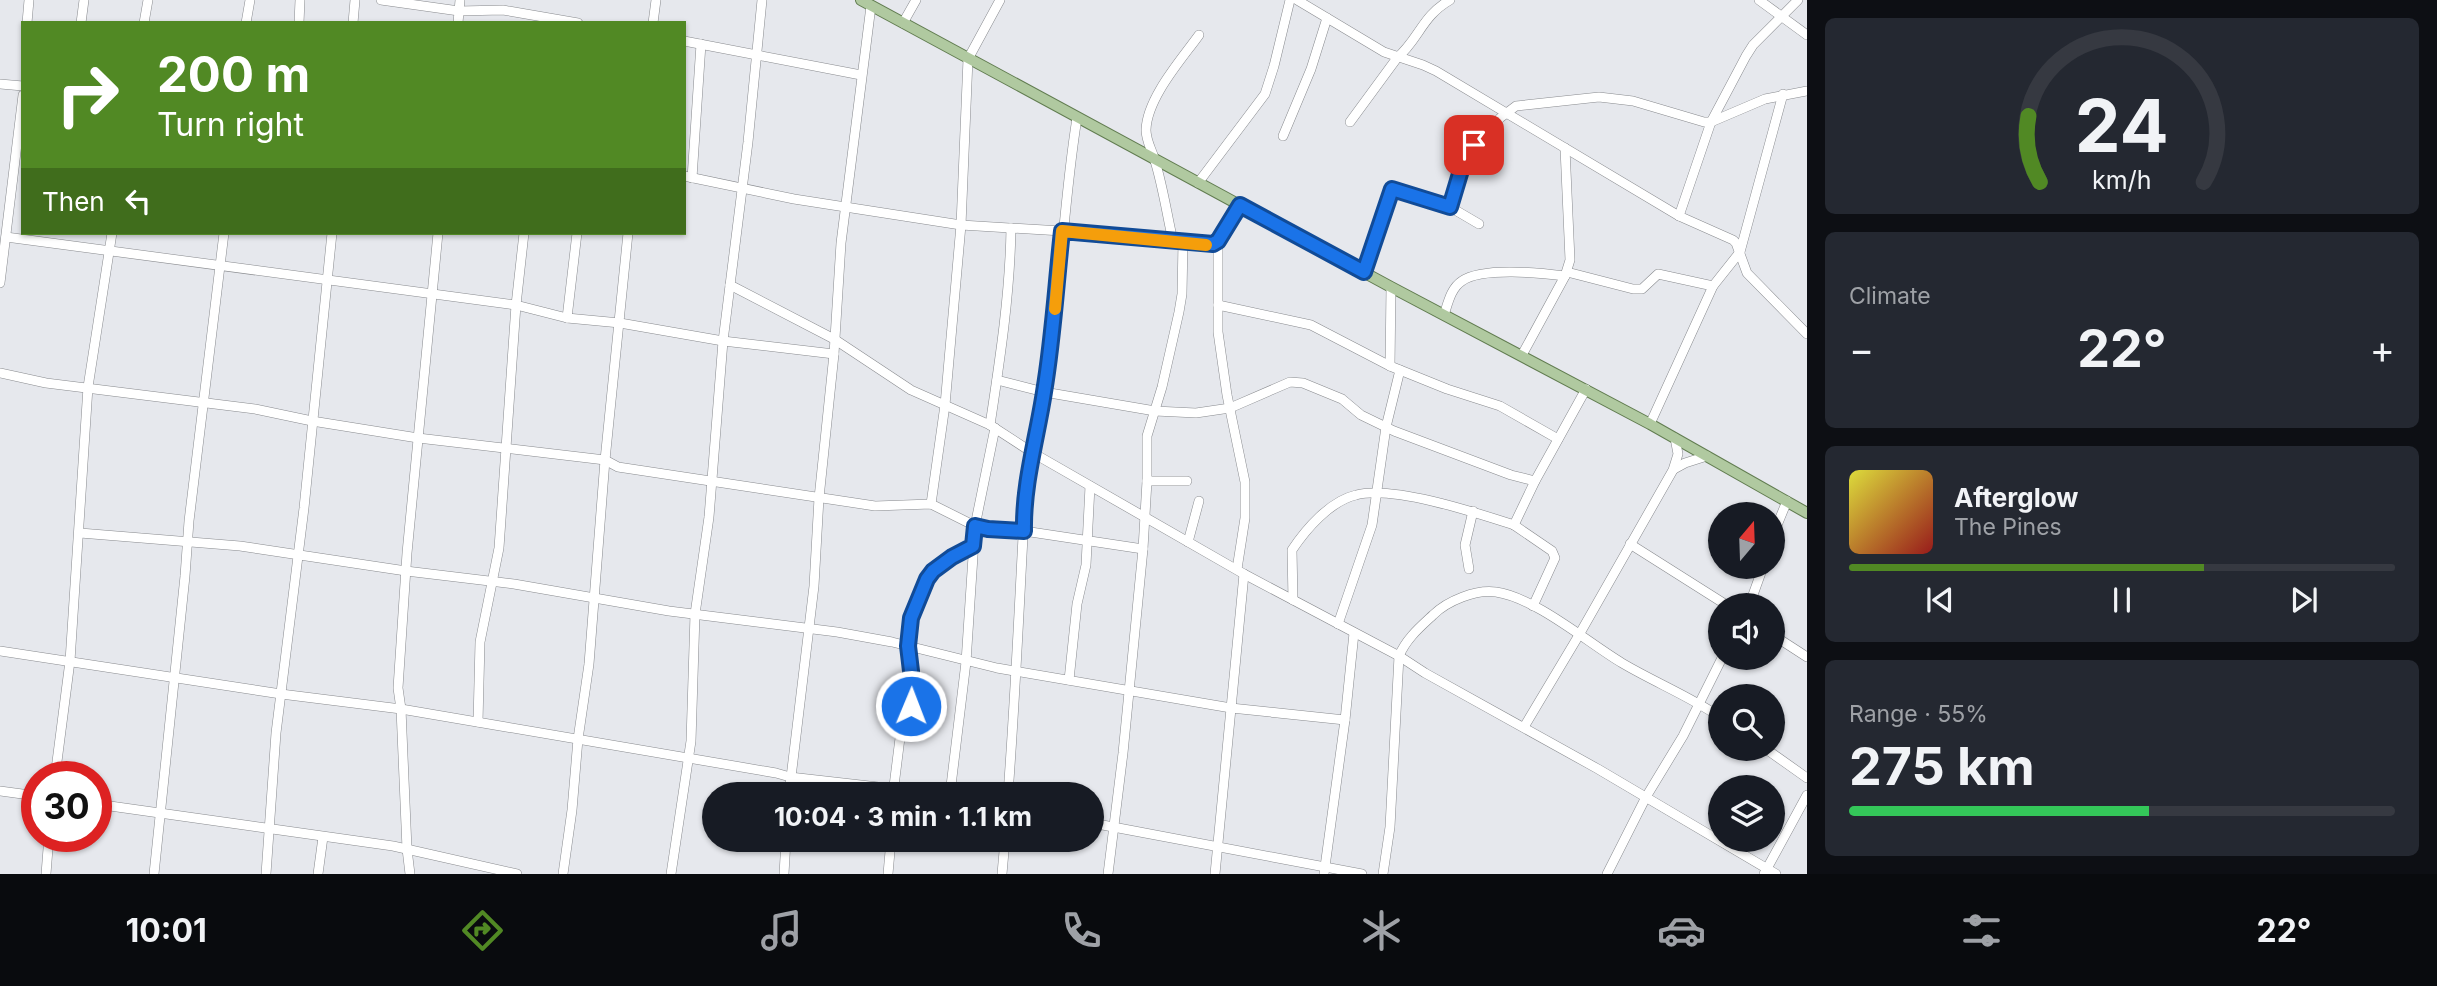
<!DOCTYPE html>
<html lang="en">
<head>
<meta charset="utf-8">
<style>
	:root { --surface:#171b24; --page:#242831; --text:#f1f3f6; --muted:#9ea1a6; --line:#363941; --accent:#518924 }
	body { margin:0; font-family:Inter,sans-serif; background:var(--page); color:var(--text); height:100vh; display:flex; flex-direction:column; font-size:26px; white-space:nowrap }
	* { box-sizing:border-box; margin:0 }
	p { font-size:23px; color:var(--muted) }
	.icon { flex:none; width:38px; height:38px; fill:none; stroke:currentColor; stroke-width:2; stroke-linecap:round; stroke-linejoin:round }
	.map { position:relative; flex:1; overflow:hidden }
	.details { display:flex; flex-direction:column; gap:18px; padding:18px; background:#0d0f14; width:630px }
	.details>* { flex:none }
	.guide { position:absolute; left:21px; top:21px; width:665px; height:214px; border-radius:0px; box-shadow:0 2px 5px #0004; background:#518924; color:#fff; overflow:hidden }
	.needle { width:46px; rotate:19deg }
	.controls { position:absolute; left:1708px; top:502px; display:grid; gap:14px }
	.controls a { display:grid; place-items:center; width:77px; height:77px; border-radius:50%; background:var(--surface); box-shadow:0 2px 5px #0004; font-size:35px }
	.speed { position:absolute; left:21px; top:761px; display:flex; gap:14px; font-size:35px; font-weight:700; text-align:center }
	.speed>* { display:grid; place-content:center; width:91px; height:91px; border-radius:50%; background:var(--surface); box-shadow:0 2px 5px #0004; line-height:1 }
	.speed .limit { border:10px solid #d22; background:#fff; color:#111 }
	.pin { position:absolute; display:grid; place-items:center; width:60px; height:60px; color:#fff; margin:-30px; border-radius:14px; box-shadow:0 4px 10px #0006 }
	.me { position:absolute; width:77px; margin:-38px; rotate:1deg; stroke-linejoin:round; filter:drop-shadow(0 0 5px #0008) }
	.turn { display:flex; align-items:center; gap:24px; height:147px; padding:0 21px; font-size:32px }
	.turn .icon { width:91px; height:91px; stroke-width:2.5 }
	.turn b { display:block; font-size:49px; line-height:60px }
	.then { display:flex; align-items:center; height:66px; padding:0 21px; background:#0003; gap:14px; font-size:26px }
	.big { font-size:52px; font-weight:700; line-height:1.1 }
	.details .tile { flex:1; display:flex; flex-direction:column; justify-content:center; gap:10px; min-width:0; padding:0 24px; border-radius:10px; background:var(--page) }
	.details .dial { align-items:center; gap:0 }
	.dial svg { height:182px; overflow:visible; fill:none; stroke:var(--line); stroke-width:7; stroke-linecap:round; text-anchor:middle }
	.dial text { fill:var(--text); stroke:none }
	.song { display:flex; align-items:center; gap:21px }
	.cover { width:84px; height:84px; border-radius:10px; background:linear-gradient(135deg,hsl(60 70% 55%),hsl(0 70% 35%)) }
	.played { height:7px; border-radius:4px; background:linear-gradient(90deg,var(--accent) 65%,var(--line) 65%) }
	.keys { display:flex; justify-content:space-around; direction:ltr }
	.heat { display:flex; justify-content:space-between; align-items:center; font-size:38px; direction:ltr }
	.charge { height:10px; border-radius:5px; background:linear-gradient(90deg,#34c759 55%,var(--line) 0) }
	.trip { position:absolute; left:702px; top:782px; width:402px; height:70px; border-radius:35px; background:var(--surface); box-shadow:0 2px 5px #0004; font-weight:700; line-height:70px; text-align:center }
	.tabs { display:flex; height:112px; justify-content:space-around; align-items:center; background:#090b0e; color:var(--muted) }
	.tabs .icon { width:49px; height:49px }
	.tabs .on { color:var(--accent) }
	.tabs b { font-size:32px; color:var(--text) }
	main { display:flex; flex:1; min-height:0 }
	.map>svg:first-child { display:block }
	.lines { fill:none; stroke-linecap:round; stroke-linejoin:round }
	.minor-casing { stroke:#888a8e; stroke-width:10 }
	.major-casing { stroke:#617c50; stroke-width:12 }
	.minor { stroke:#fff; stroke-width:9 }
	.major { stroke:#b0c9a0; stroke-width:10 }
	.route-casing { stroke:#114b97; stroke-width:18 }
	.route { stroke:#1a73e8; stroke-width:12 }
	.slow { stroke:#f59e0b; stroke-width:12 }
</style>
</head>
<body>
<main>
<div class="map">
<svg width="1807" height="874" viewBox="0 0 1807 874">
	<rect width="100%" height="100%" fill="#e6e8ed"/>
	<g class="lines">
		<g class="minor-casing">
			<g id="minor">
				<polyline points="381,0 459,11 503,10 578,23"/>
				<polyline points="1297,0 1384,52 1423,65 1436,71 1679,216 1733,240 1736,243 1747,273 1807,334"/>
				<polyline points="1759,0 1807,35"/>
				<polyline points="27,23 29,0"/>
				<polyline points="81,23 84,0"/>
				<polyline points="144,23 148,0"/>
				<polyline points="246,23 250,0"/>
				<polyline points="299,23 300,0"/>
				<polyline points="353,23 355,0"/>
				<polyline points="458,23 460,0"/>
				<polyline points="653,23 656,0"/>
				<polyline points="903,23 916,0"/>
				<polyline points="684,41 861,75"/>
				<polyline points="0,84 23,86"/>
				<path d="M1350,122L1397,58C1419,39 1422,16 1450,0"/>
				<polyline points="1283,136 1311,69 1327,18"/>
				<polyline points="684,176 794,199 961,225 1062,231 1205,245 1218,241 1240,205"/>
				<polyline points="692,178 701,44"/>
				<polyline points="1198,183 1265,94 1274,66 1290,0"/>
				<polyline points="1450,207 1459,175 1468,154 1500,118 1516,106 1599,97 1633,101 1704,122 1711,122 1765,99 1807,91"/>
				<polyline points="1679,216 1711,122 1746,56 1753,45 1798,0"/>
				<polyline points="6,237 516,305 567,318 620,323 723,341 834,354"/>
				<path d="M1173,241C1167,215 1163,187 1155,161C1152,150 1146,141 1146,130C1147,98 1181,60 1199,35"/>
				<polyline points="1218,241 1218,332 1227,395 1245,482 1245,518 1237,569"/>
				<polyline points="1364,272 1392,189 1450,207 1479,224"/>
				<polyline points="1567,272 1633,289 1642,289 1658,274 1713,286"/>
				<polyline points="0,283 23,95"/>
				<polyline points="730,285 834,339 911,390 990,425 1033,453 1244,574 1399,656 1425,673 1598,769 1776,874"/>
				<polyline points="1218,305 1311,325 1390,366 1447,389 1500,406 1558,439"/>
				<path d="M1444,315C1448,303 1451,288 1462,281C1482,267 1541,273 1565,276"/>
				<polyline points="567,318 577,233"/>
				<polyline points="1522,355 1565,276 1570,260 1565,148"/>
				<polyline points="1390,366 1391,287"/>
				<polyline points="0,373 46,383 255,409 312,421 418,438 605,460 618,467 875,506 931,504 975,526 988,529 1024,531 1143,549"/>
				<polyline points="997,380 1044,392 1155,411 1196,413 1230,408 1290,382 1303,383 1342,399 1361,415 1394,431 1511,475 1535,481"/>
				<polyline points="1650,424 1713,286 1740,252 1783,94"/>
				<path d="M990,425C1000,359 1010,294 1011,228"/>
				<polyline points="1674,469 1685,463 1707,456"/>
				<polyline points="1147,481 1187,481"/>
				<polyline points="931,504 945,405 961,225 968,59 1000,0"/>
				<polyline points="80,533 240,546 406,571 514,584 669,611 837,632 892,642 997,668 1231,708 1345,720"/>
				<polyline points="1773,535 1787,501"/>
				<polyline points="1188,542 1199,501"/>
				<polyline points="1630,544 1728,606"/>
				<polyline points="1469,569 1465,545 1473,511"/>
				<path d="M1293,600L1292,550C1306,529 1330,501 1356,495C1393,485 1477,513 1514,525"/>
				<polyline points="1533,606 1555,558 1552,551 1514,525 1535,481 1586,389"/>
				<polyline points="1749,606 1763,567"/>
				<polyline points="1338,624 1372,525 1386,427 1400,370"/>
				<polyline points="1773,635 1807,657"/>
				<polyline points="0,651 281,694 401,709 776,773 790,777 940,794"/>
				<polyline points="1069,680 1077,604 1086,565 1090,486"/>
				<polyline points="478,722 480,642 499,548 516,305 524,233"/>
				<polyline points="1524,727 1579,635 1673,470 1678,454 1675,438"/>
				<polyline points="1766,749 1807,778"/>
				<polyline points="55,777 70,661 88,387 112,233"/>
				<polyline points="0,791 37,796"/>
				<polyline points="789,794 814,586 819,498 834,354 841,243 871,6"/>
				<polyline points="893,794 900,738 911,706 911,671 908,646 911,618 927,579 933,571 952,557 973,546"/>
				<polyline points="950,794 966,662 975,526 995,428"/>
				<path d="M1008,794C1015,702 1019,610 1024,518C1026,459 1043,399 1052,340C1062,266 1065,192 1077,118"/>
				<polyline points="96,804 393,846 517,874"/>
				<polyline points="1092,823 1362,874"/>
				<polyline points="46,874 49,836"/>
				<polyline points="154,874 185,576 189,521 224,233"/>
				<polyline points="266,874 276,733 304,508 332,233"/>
				<polyline points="318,874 323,837"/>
				<polyline points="410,874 407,849 401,709 398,688 407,553 438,233"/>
				<polyline points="563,874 572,810 578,739 589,664 605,460 628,233"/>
				<polyline points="671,874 691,741 695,614 709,517 723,341 748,142 762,0"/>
				<polyline points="784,874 786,840"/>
				<polyline points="888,874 891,840"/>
				<polyline points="1002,874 1005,840"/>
				<polyline points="1108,874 1123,753 1143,549 1147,481 1147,436 1162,387 1179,312 1182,294 1183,242"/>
				<polyline points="1215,874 1244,574"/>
				<polyline points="1324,874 1345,720 1354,633"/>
				<path d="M1383,874L1390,827L1399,656C1406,639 1419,628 1433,615C1447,601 1476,589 1496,592C1536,598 1587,642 1622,663C1654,682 1689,696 1720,717"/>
				<polyline points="1607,874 1646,797 1683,736 1722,658"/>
				<polyline points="1764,874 1807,795"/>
			</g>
		</g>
		<g class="major-casing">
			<polyline id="major" points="861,0 1391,287 1650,424 1807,513"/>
		</g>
		<use href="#minor" class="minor"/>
		<use href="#major" class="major"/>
	</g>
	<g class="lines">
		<g class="route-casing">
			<path id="route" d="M911,706V671L908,646L911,618L927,579L933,571L952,557L973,546L975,526L988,529L1024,531C1023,484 1037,438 1044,392C1053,339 1056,285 1062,231L1213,244L1218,241L1240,205L1364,272L1392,189L1450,207L1462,167L1474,145"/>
		</g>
		<use href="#route" class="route"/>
		<polyline class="slow" points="1055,309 1062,231 1206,245"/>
	</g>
</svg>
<div class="controls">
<a><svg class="needle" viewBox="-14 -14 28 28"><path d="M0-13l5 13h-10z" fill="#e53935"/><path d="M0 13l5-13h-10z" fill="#9ea1a6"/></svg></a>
<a><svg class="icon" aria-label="sound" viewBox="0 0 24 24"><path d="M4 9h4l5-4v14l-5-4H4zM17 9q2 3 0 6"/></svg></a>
<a><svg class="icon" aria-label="search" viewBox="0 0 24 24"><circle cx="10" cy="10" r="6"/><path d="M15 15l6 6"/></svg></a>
<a><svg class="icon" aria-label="layers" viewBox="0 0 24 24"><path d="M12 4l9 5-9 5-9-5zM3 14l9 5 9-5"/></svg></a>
</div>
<div class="speed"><div class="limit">30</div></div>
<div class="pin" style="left:1474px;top:145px;background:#d93025"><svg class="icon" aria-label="arrive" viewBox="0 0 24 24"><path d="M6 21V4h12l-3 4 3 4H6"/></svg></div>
<svg class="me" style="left:911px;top:706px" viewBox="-20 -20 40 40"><circle r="17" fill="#1a73e8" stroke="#fff" stroke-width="3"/><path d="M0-11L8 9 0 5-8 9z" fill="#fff"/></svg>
<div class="trip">10:04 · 3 min · 1.1 km</div>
<div class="guide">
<div class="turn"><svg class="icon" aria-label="right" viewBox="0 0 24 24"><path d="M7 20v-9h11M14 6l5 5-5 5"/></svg><div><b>200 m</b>Turn right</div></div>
<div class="then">Then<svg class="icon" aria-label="left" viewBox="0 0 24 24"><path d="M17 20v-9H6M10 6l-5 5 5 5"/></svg></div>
</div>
</div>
<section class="details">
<div class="tile dial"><svg viewBox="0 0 100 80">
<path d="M14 69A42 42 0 1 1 86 69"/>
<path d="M14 69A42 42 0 0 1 9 40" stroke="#518924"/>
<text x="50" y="56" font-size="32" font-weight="700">24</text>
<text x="50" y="72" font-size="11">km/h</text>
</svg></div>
<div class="tile"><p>Climate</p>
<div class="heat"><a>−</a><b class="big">22°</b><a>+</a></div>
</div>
<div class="tile">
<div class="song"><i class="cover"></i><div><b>Afterglow</b><p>The Pines</p></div></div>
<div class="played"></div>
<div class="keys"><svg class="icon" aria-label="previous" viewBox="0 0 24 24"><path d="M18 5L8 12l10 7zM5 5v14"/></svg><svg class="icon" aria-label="pause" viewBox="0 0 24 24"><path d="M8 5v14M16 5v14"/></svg><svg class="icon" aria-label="next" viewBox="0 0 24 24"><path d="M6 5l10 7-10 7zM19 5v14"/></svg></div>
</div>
<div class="tile"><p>Range · 55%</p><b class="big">275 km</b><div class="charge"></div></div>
</section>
</main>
<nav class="tabs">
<b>10:01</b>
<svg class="icon on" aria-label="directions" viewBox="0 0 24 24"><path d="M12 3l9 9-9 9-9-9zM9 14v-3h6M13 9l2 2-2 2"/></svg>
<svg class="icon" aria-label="music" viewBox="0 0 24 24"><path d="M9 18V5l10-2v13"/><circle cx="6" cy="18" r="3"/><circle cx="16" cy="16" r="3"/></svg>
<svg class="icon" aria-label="phone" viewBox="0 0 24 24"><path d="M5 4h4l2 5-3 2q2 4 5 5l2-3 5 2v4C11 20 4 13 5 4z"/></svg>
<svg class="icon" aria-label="climate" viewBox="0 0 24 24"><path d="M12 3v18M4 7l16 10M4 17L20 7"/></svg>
<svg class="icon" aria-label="car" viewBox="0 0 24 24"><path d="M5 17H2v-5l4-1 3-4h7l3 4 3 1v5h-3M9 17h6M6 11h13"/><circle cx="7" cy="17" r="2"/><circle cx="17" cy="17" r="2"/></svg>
<svg class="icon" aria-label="filters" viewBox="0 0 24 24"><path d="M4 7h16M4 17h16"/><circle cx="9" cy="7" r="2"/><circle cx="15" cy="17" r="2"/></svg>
<b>22°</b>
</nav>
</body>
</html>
